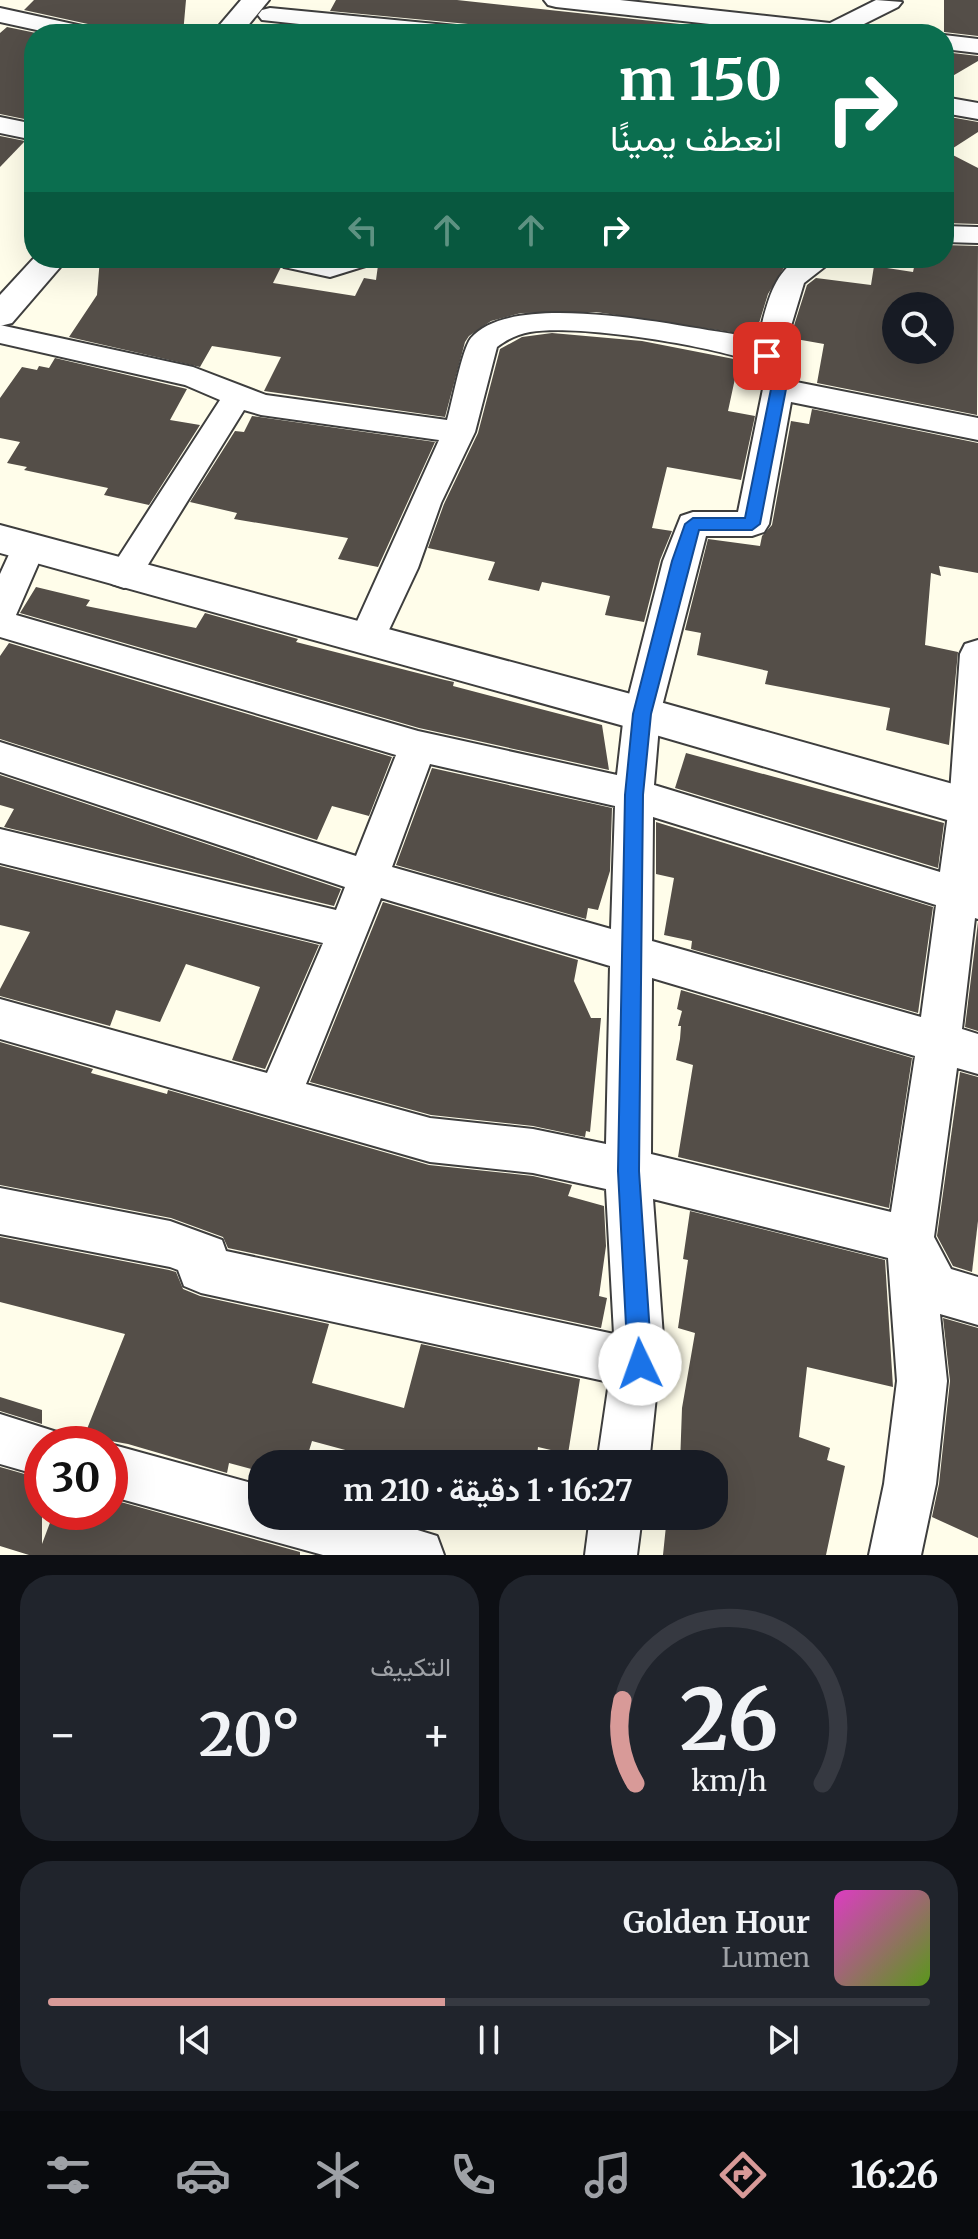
<!DOCTYPE html>
<html lang="ar">
<head>
<meta charset="utf-8">
<style>
	:root { --surface:#171b24; --page:#20242c; --text:#f1f3f6; --muted:#9ea1a6; --line:#363941; --accent:#d89a98 }
	body { margin:0; font-family:Merriweather,Vazirmatn,serif; background:var(--page); color:var(--text); direction:rtl; height:100vh; display:flex; flex-direction:column; font-size:30px; white-space:nowrap }
	* { box-sizing:border-box; margin:0 }
	p { font-size:26px; color:var(--muted) }
	.icon { flex:none; width:44px; height:44px; fill:none; stroke:currentColor; stroke-width:2; stroke-linecap:round; stroke-linejoin:round }
	.map { position:relative; height:1555px; overflow:hidden; direction:ltr }
	.sheet { display:flex; flex-direction:column; gap:20px; padding:20px; background:#0d0f14; flex:1 }
	.sheet>* { flex:none }
	.top-card { position:absolute; left:24px; top:24px; width:930px; height:244px; border-radius:32px; box-shadow:0 8px 32px #0002; direction:rtl; background:#0b6e4f; color:#fff; overflow:hidden }
	.controls { position:absolute; left:882px; top:292px; display:grid; gap:16px }
	.controls a { display:grid; place-items:center; width:72px; height:72px; border-radius:50%; background:var(--surface); box-shadow:0 8px 32px #0002; font-size:40px }
	.speed { position:absolute; left:24px; top:1426px; display:flex; gap:16px; font-size:40px; font-weight:700; text-align:center }
	.speed>* { display:grid; place-content:center; width:104px; height:104px; border-radius:50%; background:var(--surface); box-shadow:0 8px 32px #0002; line-height:1 }
	.speed .limit { border:12px solid #d22; background:#fff; color:#111 }
	.pin { position:absolute; display:grid; place-items:center; width:68px; height:68px; color:#fff; margin:-34px; border-radius:16px; box-shadow:0 4px 12px #0006 }
	.me { position:absolute; width:88px; margin:-44px; rotate:357deg; stroke-linejoin:round; filter:drop-shadow(0 0 6px #0008) }
	.turn { display:flex; align-items:center; gap:28px; height:168px; padding:0 40px; font-size:36px }
	.turn .icon { width:104px; height:104px; stroke-width:2.5 }
	.turn b { display:block; font-size:56px; line-height:68px }
	.lanes { display:flex; align-items:center; height:76px; padding:0 40px; background:#0003; justify-content:center; gap:40px; direction:ltr }
	.lanes .off { opacity:.35 }
	.big { font-size:60px; font-weight:700; line-height:1.1 }
	.sheet .widget { flex:1; display:flex; flex-direction:column; justify-content:center; gap:12px; min-width:0; padding:0 28px; border-radius:32px; background:var(--page) }
	.sheet .dial { align-items:center; gap:0 }
	.dial svg { height:208px; overflow:visible; fill:none; stroke:var(--line); stroke-width:7; stroke-linecap:round; text-anchor:middle }
	.dial text { fill:var(--text); stroke:none }
	.song { display:flex; align-items:center; gap:24px }
	.cover { width:96px; height:96px; border-radius:12px; background:linear-gradient(135deg,hsl(310 70% 55%),hsl(90 70% 35%)) }
	.played { height:8px; border-radius:4px; background:linear-gradient(90deg,var(--accent) 45%,var(--line) 45%) }
	.keys { display:flex; justify-content:space-around; direction:ltr }
	.heat { display:flex; justify-content:space-between; align-items:center; font-size:44px; direction:ltr }
	.sheet .tiles { flex:1; display:grid; gap:20px; grid-template-columns:1fr 1fr }
	.widget:last-child { grid-column:span 2 }
	.trip { position:absolute; left:248px; top:1450px; width:480px; height:80px; border-radius:32px; background:var(--surface); box-shadow:0 8px 32px #0002; font-weight:700; line-height:80px; text-align:center; direction:rtl }
	.dock { display:flex; height:128px; justify-content:space-around; align-items:center; background:#090b0e; color:var(--muted) }
	.dock .icon { width:56px; height:56px }
	.dock .selected { color:var(--accent) }
	.dock b { font-size:36px; color:var(--text) }
	.map>svg:first-child { display:block }
	.building { fill:#544e48; fill-rule:evenodd }
	.lines { fill:none; stroke-linecap:round; stroke-linejoin:round }
	.minor-casing { stroke:#3e3e3e; stroke-width:4 }
	.tertiary-casing { stroke:#3e3e3e; stroke-width:4 }
	.minor { fill:#fff; fill-rule:evenodd }
	.tertiary { fill:#fff; fill-rule:evenodd }
	.route { fill:#1a73e8; stroke:#114b97; stroke-width:2 }
</style>
</head>
<body>
<div class="map">
<svg width="978" height="1555" viewBox="0 0 978 1555">
	<rect width="100%" height="100%" fill="#fffdea"/>
	<g class="building">
		<polygon points="34,0 186,0 183,34 103,34 97,26 24,10"/>
		<polygon points="336,0 457,0 689,25 686,34 482,34 477,27 468,24 330,11"/>
		<polygon points="944,0 978,0 978,36 944,32"/>
		<polygon points="7,27 41,34 34,34 34,121 0,114 0,33"/>
		<polygon points="944,52 978,56 978,61 944,81"/>
		<polygon points="944,116 978,122 978,132 947,152 978,168 978,224 944,223"/>
		<polygon points="0,136 25,141 0,167"/>
		<path d="M944,245L978,246L977,415L817,383L824,344L790,338L807,285L816,278L871,285L874,266L913,272L916,258H944ZM896,306H940V350H896Z"/>
		<polygon points="100,258 276,258 281,267 273,283 355,296 364,278 376,280 379,258 733,258 785,266 768,294 756,333 745,331 744,334 596,312 521,313 491,321 469,336 465,342 445,417 264,391 281,357 212,346 200,367 69,337 97,295"/>
		<polygon points="552,333 642,341 739,360 728,411 755,416 741,480 667,467 652,528 672,531 660,560 644,622 605,615 610,596 542,582 539,591 488,580 495,562 428,548 444,504 478,433 500,349 522,337"/>
		<polygon points="55,358 187,389 170,420 200,425 149,505 104,495 108,488 24,470 27,467 7,463 20,442 0,438 0,398 22,367 37,370 39,366 49,368"/>
		<polygon points="812,409 978,443 978,573 939,566 941,576 931,573 925,645 958,652 949,745 886,730 890,708 765,684 768,671 697,655 701,633 685,630 708,539 760,546 762,536 772,525 791,421 809,424"/>
		<polygon points="252,416 435,442 378,567 338,559 348,538 234,519 237,513 190,502 235,431 244,432"/>
		<polygon points="36,587 90,600 86,606 196,628 205,613 298,639 296,642 445,680 454,682 453,686 602,725 609,770 419,728 20,613"/>
		<polygon points="9,643 392,757 369,816 332,806 317,840 0,739 0,656"/>
		<polygon points="686,753 944,823 938,868 675,788"/>
		<polygon points="432,768 612,808 610,871 598,910 588,908 586,919 396,865"/>
		<polygon points="0,775 341,889 334,906 4,827 14,809 0,805"/>
		<polygon points="656,822 933,907 918,1013 691,949 692,941 664,935 674,878 656,874"/>
		<polygon points="0,866 319,945 265,1069 232,1060 260,987 186,964 160,1022 116,1010 110,1026 0,996 0,989 30,932 0,925"/>
		<polygon points="383,902 578,960 574,981 591,1018 601,1018 590,1132 586,1131 585,1137 533,1126 431,1115 310,1082"/>
		<polygon points="978,922 978,1031 965,1027"/>
		<polygon points="681,990 912,1058 889,1208 678,1157 693,1065 676,1060 680,1039 681,1026 678,1026 682,1011 677,1009"/>
		<polygon points="0,1042 93,1069 91,1073 167,1094 168,1090 429,1165 533,1176 572,1185 568,1196 604,1206 606,1246 599,1296 607,1298 601,1328 228,1248 223,1237 171,1218 0,1185"/>
		<polygon points="960,1072 978,1077 978,1221 972,1272 953,1266 937,1236"/>
		<polygon points="690,1211 885,1260 893,1387 807,1367 799,1437 830,1448 827,1460 845,1466 826,1555 663,1555 667,1516 714,1516 714,1464 680,1464 682,1408 695,1333 678,1328 688,1260 683,1259"/>
		<polygon points="0,1237 169,1270 176,1272 183,1289 200,1296 329,1324 312,1383 404,1408 421,1344 580,1379 568,1454 538,1447 536,1464 397,1464 312,1441 305,1464 262,1464 262,1472 229,1463 227,1473 128,1444 111,1441 107,1444 81,1444 125,1334 0,1302"/>
		<polygon points="943,1318 978,1328 978,1538 932,1517 939,1484 950,1381"/>
		<polygon points="0,1397 42,1410 42,1424 0,1411"/>
		<polygon points="0,1467 42,1479 42,1544 54,1512 110,1512 110,1499 300,1552 300,1555 29,1555 0,1546"/>
	</g>
	<g class="lines">
		<g class="minor-casing">
			<g id="minor">
				<polygon points="544,0 620,0 830,23 876,0 902,2 898,7 860,26 873,29 877,34 800,34 556,7 548,5"/>
				<polygon points="0,8 96,29 100,34 55,34 0,22"/>
				<polygon points="270,8 467,27 475,29 479,34 393,34 262,20 258,15 262,10"/>
				<polygon points="944,35 978,39 978,53 944,49"/>
				<polygon points="944,97 978,103 978,119 944,113"/>
				<polygon points="0,117 34,124 34,140 0,133"/>
				<polygon points="944,226 978,227 978,243 944,242"/>
				<polygon points="279,258 376,258 372,264 330,277 284,267"/>
				<path d="M800,258H836L804,283L782,356L791,381L978,418V440L791,402L769,524L764,532L752,536H706L660,714L654,785L940,872L949,807L960,654L965,644L978,640V919L975,918L962,1029L978,1034V1074L957,1068L934,1237L951,1269L978,1277V1325L940,1314L947,1381L936,1484L921,1555H869L884,1484L897,1381L888,1258L653,1199L665,1364L657,1387L649,1464H597L609,1382L201,1293L184,1286L178,1270L170,1267L0,1234V1188L170,1221L222,1240L226,1251L614,1334L606,1189L533,1173L430,1162L0,1039V999L267,1073L323,943L0,863V829L336,910L345,887L0,772V742L356,856L396,755L0,637V574L17,537L29,534L41,537L46,546L16,615L418,731L617,775L624,714L663,561L681,516L693,512H738L763,389L754,362C707,345 579,324 530,332C518,334 506,340 497,347L475,432L441,503L418,568L380,649L367,652L354,649L349,639L439,440L261,415L244,410L136,584L124,588L112,584L107,575L220,400L185,385L0,343V325L193,367L266,395L447,420C452,403 462,349 471,338C513,289 675,326 733,334L757,342C766,312 770,274 800,258ZM430,764L615,806L611,929L392,867ZM653,817L936,905L921,1017L652,941ZM381,898L610,966L606,1144L533,1129L430,1118L306,1084ZM652,978L915,1056L891,1212L651,1154Z"/>
				<polygon points="0,1414 60,1433 65,1444 42,1444 42,1476 0,1464"/>
				<polygon points="110,1444 262,1486 262,1516 372,1516 437,1536 444,1555 323,1555 110,1496"/>
				<polygon points="590,1516 642,1516 637,1555 585,1555"/>
			</g>
		</g>
		<g class="tertiary-casing">
			<g id="tertiary">
				<polygon points="241,0 269,0 241,34 212,34"/>
				<polygon points="34,258 68,258 12,323 0,326 0,295"/>
				<polygon points="0,525 642,697 978,791 978,829 642,731 0,553"/>
			</g>
		</g>
		<use href="#minor" class="minor"/>
		<use href="#tertiary" class="tertiary"/>
	</g>
	<polygon class="route" points="767,352 774,356 786,389 760,524 752,530 699,530 651,714 643,795 639,1171 652,1364 648,1373 640,1376 631,1373 628,1364 618,1171 625,795 633,714 672,561 685,524 693,518 745,518 771,389 759,356"/>
</svg>
<div class="controls">
<a><svg class="icon" aria-label="search" viewBox="0 0 24 24"><circle cx="10" cy="10" r="6"/><path d="M15 15l6 6"/></svg></a>
</div>
<div class="speed"><div class="limit">30</div></div>
<div class="pin" style="left:767px;top:356px;background:#d93025"><svg class="icon" aria-label="arrive" viewBox="0 0 24 24"><path d="M6 21V4h12l-3 4 3 4H6"/></svg></div>
<svg class="me" style="left:640px;top:1364px" viewBox="-20 -20 40 40"><circle r="19" fill="#fff"/><path d="M0-13L10 11 0 6-10 11z" fill="#1a73e8"/></svg>
<div class="trip">16:27 · 1 دقيقة · 210 m</div>
<div class="top-card">
<div class="turn"><svg class="icon" aria-label="right" viewBox="0 0 24 24"><path d="M7 20v-9h11M14 6l5 5-5 5"/></svg><div><b>150 m</b>انعطف يمينًا</div></div>
<div class="lanes"><svg class="icon off" aria-label="left" viewBox="0 0 24 24"><path d="M17 20v-9H6M10 6l-5 5 5 5"/></svg><svg class="icon off" aria-label="ahead" viewBox="0 0 24 24"><path d="M12 20V5M6 11l6-6 6 6"/></svg><svg class="icon off" aria-label="ahead" viewBox="0 0 24 24"><path d="M12 20V5M6 11l6-6 6 6"/></svg><svg class="icon" aria-label="right" viewBox="0 0 24 24"><path d="M7 20v-9h11M14 6l5 5-5 5"/></svg></div>
</div>
</div>
<section class="sheet">
<div class="tiles">
<div class="widget dial"><svg viewBox="0 0 100 80">
<path d="M14 69A42 42 0 1 1 86 69"/>
<path d="M14 69A42 42 0 0 1 9 37" stroke="#d89a98"/>
<text x="50" y="56" font-size="32" font-weight="700">26</text>
<text x="50" y="72" font-size="11">km/h</text>
</svg></div>
<div class="widget"><p>التكييف</p>
<div class="heat"><a>−</a><b class="big">20°</b><a>+</a></div>
</div>
<div class="widget">
<div class="song"><i class="cover"></i><div><b>Golden Hour</b><p>Lumen</p></div></div>
<div class="played"></div>
<div class="keys"><svg class="icon" aria-label="previous" viewBox="0 0 24 24"><path d="M18 5L8 12l10 7zM5 5v14"/></svg><svg class="icon" aria-label="pause" viewBox="0 0 24 24"><path d="M8 5v14M16 5v14"/></svg><svg class="icon" aria-label="next" viewBox="0 0 24 24"><path d="M6 5l10 7-10 7zM19 5v14"/></svg></div>
</div>
</div>
</section>
<nav class="dock">
<b>16:26</b>
<svg class="icon selected" aria-label="directions" viewBox="0 0 24 24"><path d="M12 3l9 9-9 9-9-9zM9 14v-3h6M13 9l2 2-2 2"/></svg>
<svg class="icon" aria-label="music" viewBox="0 0 24 24"><path d="M9 18V5l10-2v13"/><circle cx="6" cy="18" r="3"/><circle cx="16" cy="16" r="3"/></svg>
<svg class="icon" aria-label="phone" viewBox="0 0 24 24"><path d="M5 4h4l2 5-3 2q2 4 5 5l2-3 5 2v4C11 20 4 13 5 4z"/></svg>
<svg class="icon" aria-label="climate" viewBox="0 0 24 24"><path d="M12 3v18M4 7l16 10M4 17L20 7"/></svg>
<svg class="icon" aria-label="car" viewBox="0 0 24 24"><path d="M5 17H2v-5l4-1 3-4h7l3 4 3 1v5h-3M9 17h6M6 11h13"/><circle cx="7" cy="17" r="2"/><circle cx="17" cy="17" r="2"/></svg>
<svg class="icon" aria-label="filters" viewBox="0 0 24 24"><path d="M4 7h16M4 17h16"/><circle cx="9" cy="7" r="2"/><circle cx="15" cy="17" r="2"/></svg>
</nav>
</body>
</html>
